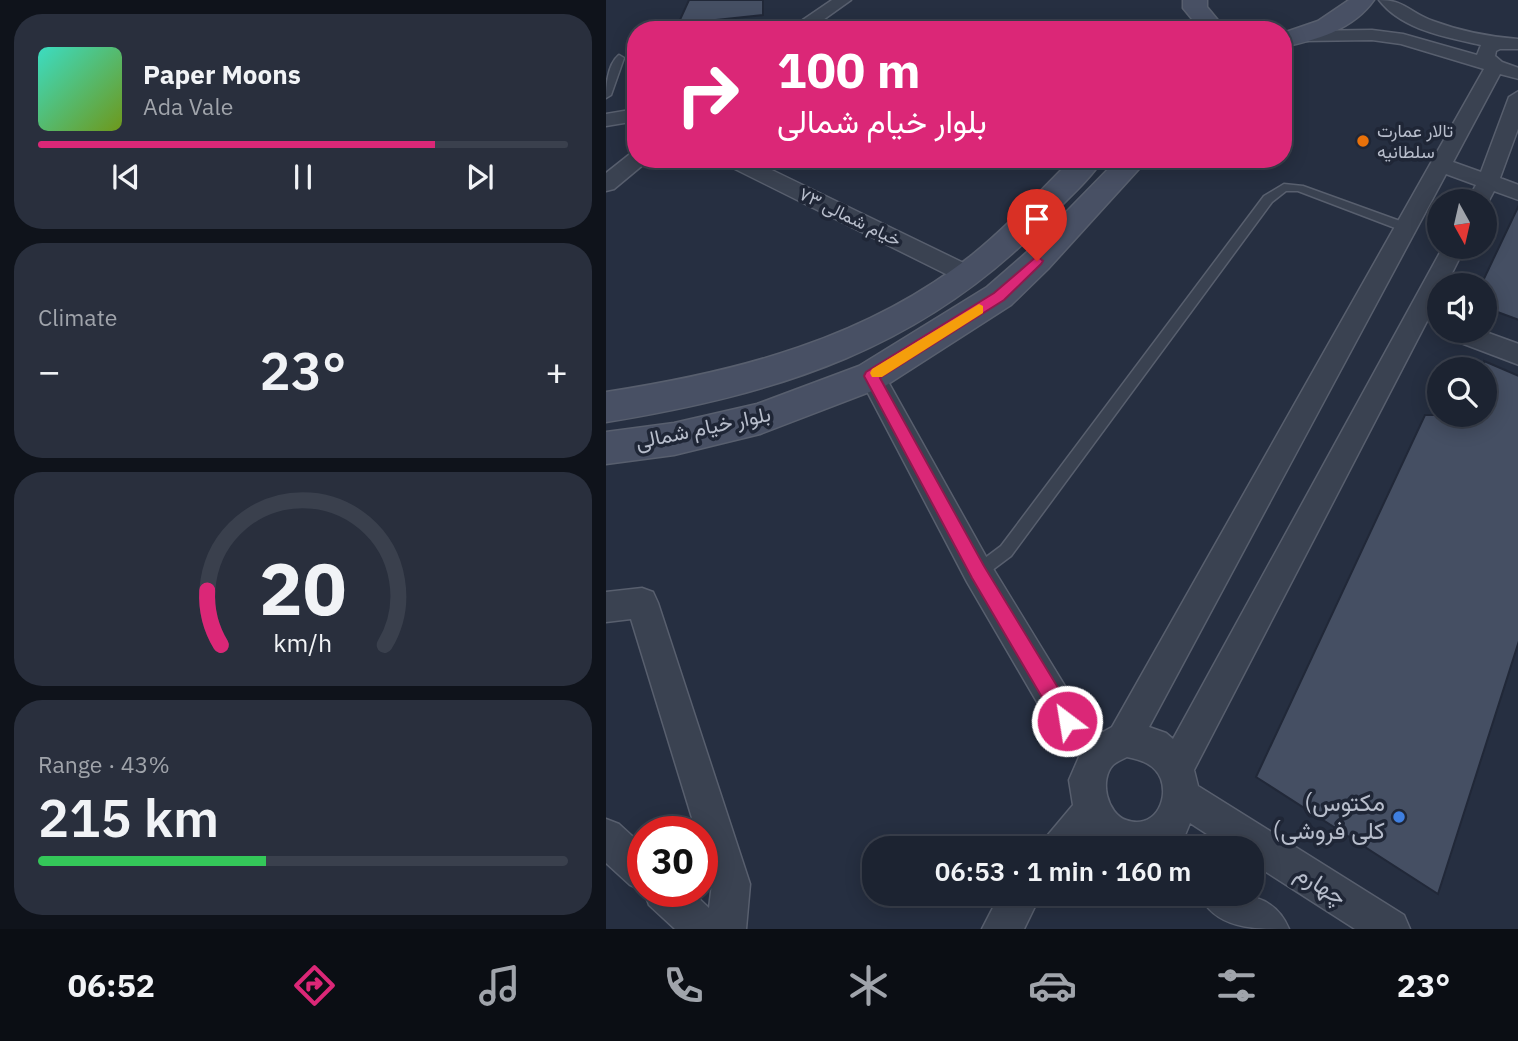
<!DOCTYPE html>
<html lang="en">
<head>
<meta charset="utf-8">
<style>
	:root { --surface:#1c2331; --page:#292f3d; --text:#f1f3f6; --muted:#a0a4ab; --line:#3a404d; --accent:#db2777 }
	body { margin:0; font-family:"IBM Plex Sans",Vazirmatn,sans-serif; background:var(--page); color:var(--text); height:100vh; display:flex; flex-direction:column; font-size:26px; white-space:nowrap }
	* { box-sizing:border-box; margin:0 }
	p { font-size:23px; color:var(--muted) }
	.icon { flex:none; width:38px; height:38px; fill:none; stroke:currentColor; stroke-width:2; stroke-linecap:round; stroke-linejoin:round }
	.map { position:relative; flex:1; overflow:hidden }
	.sheet { display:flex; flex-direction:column; gap:14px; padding:14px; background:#0f131b; width:606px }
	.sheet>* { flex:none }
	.top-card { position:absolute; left:21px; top:21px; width:665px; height:147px; border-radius:28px; box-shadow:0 4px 18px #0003,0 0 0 2px var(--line); background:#db2777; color:#fff; overflow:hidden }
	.needle { width:46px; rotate:172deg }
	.controls { position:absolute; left:821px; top:189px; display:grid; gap:14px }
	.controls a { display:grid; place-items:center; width:70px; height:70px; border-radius:50%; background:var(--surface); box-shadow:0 4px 18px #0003,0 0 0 2px var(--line); font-size:35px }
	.speed { position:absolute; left:21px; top:816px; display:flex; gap:14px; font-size:35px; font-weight:700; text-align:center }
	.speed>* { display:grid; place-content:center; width:91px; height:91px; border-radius:50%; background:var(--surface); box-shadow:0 4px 18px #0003,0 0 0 2px var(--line); line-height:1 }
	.speed .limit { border:10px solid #d22; background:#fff; color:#111 }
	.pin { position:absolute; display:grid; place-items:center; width:60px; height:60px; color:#fff; margin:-72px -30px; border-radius:50% 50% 50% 0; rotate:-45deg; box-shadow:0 0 7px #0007 }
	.pin .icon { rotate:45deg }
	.me { position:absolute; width:77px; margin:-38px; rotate:329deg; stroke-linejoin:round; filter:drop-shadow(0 0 5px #0008) }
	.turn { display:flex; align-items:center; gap:24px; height:147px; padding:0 35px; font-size:32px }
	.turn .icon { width:91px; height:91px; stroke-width:2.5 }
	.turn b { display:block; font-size:49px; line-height:60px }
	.big { font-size:52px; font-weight:600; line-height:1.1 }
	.sheet .tile { flex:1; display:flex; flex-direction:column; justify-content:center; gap:10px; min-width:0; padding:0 24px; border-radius:28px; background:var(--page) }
	.sheet .dial { align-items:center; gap:0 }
	.dial svg { height:182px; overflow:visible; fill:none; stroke:var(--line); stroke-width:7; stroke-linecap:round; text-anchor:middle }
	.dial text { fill:var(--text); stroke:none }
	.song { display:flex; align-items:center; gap:21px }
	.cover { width:84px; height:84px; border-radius:10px; background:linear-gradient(135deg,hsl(170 70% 55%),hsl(80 70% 35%)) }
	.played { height:7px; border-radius:4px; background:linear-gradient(90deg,var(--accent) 75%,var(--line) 75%) }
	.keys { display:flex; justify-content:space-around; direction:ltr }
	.heat { display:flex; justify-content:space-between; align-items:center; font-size:38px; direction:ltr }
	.charge { height:10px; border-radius:5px; background:linear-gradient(90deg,#34c759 43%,var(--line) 0) }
	.trip { position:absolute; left:256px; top:836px; width:402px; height:70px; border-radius:28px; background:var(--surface); box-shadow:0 4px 18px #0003,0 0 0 2px var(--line); font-weight:600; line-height:70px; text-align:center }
	.tabs { display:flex; height:112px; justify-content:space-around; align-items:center; background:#0b0e14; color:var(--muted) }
	.tabs .icon { width:49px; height:49px }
	.tabs .current { color:var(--accent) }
	.tabs b { font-size:32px; color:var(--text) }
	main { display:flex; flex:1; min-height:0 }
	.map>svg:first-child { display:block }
	.building { fill:#454f63; stroke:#212838; stroke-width:2 }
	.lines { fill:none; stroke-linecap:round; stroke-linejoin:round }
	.lane-casing { stroke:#585f6e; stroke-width:3 }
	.street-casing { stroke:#585f6e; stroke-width:3 }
	.secondary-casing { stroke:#585f6e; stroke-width:3 }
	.lane { fill:#3a4251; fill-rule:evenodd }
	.street { fill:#3a4251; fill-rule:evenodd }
	.secondary { fill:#485064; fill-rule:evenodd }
	.route { fill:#db2777; stroke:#8e194d; stroke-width:2 }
	.slow { fill:#f59e0b }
	.food-dot { fill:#e8710a; stroke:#1f2636; stroke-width:2.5 }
	.shop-dot { fill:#3f7fe0; stroke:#1f2636; stroke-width:2.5 }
	.labels { text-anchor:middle; stroke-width:7; stroke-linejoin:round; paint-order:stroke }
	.far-poi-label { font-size:18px; fill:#b7bdcb; stroke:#1f2636; text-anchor:start }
	.far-street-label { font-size:18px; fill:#b7bdcb; stroke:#1f2636 }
	.street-label { font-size:21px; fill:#b7bdcb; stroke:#1f2636 }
	.near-poi-label { font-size:24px; fill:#b7bdcb; stroke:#1f2636; text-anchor:end }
	.near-street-label { font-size:24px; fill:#b7bdcb; stroke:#1f2636 }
</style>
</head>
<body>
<main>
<section class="sheet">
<div class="tile">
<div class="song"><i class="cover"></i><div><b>Paper Moons</b><p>Ada Vale</p></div></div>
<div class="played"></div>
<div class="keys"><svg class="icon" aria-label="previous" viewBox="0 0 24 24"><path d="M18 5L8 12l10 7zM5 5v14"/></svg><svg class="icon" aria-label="pause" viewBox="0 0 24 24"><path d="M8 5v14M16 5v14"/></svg><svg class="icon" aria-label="next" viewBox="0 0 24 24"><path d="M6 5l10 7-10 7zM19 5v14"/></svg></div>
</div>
<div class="tile"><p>Climate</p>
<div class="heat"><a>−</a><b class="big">23°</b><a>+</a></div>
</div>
<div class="tile dial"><svg viewBox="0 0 100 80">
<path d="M14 69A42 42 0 1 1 86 69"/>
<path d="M14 69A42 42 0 0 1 8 45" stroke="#db2777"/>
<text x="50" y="56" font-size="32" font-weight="700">20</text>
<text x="50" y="72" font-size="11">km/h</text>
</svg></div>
<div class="tile"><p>Range · 43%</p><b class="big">215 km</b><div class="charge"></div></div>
</section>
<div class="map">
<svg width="913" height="929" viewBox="0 0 913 929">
	<rect width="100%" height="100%" fill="#262f41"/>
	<g class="building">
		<polygon points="83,0 157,0 157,15 72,24"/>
		<polygon points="913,205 913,320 878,307 880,285 875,285"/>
		<polygon points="878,361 913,376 913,641 832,894 650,777 819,415 878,415"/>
	</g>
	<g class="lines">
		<g class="lane-casing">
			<g id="lane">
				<path d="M13,55L18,58L5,95L0,98C0,84 2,64 13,55Z"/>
				<polygon points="678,184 697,186 805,225 807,228 801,232 797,231 692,191 680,191 666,202 405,556 377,577 372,579 367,577 364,572 367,567 395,546 658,196"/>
			</g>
		</g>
		<g class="street-casing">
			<g id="street">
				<polygon points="226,0 245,0 203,30 182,30"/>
				<path d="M773,0C799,0 803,12 827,21C854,31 883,37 913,39V49H894L890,51L889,56L896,62L913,68V79L894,74L847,162L875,172L903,97L913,91V126L894,178L913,185V200L888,191L880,206L878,201H861L870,185L840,174L543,727L560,733L567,739L837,247H859L840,285H833V298L588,770L592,786L798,915L804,929H749L646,863V849H624L584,823L577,840L561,849H494L486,839L478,849H435L441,836L467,805L463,780L473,757L449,733L361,582L253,376L257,369L266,366L275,369L383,562L473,709L497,732L506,727L878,69L795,44L766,40L696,41L687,36L696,31L766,30L797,34L871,55L875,45C840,37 796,30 773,0ZM521,757C535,760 549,764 555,779C563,802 547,830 520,820C501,813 493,780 507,765C510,762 517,759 521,757Z"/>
				<polygon points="30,109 30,121 0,126 0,114"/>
				<polygon points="30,153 30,159 41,159 38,164 8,189 0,191 0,173 24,154"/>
				<polygon points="116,159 143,159 370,269 374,275 370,281 362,283 354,281 119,164"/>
				<polygon points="839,331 877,331 913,344 913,365 842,338"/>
				<polygon points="36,588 47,592 52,603 144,884 140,929 69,929 43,905 38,891 85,891 103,908 106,884 96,852 96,831 90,831 25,619 0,622 0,592"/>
				<polygon points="0,819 13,824 37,846 37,891 24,885 0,863"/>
				<polygon points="394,894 435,894 418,929 376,929"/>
				<path d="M593,894C629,894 666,889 683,929C647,929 609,929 593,894Z"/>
			</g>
		</g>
		<g class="secondary-casing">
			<g id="secondary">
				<polygon points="577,0 601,0 601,7 620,30 595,30 577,8"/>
				<path d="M743,0H768C747,30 710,40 677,47V33L712,21Z"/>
				<path d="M466,159H497C483,181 461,199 443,218C319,348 173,394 0,422V392C131,372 260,339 366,255C402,226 433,192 466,159Z"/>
				<polygon points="512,159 542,159 442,269 405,305 279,386 154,434 68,455 0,464 0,432 68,423 151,404 253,366 381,287 420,253"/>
			</g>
		</g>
		<use href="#lane" class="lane"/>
		<use href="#street" class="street"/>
		<use href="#secondary" class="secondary"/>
	</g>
	<polygon class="route" points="431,256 437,261 435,264 398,300 274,378 378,566 468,714 471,721 468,728 461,731 454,728 366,578 258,376 260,372 388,293"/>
	<polygon class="slow" points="373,304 377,306 377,313 276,377 266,377 264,373 266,369"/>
	<circle class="food-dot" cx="757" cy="141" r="7"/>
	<circle class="shop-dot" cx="793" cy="817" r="7"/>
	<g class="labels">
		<g class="far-poi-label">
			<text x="771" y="137">تالار عمارت<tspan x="771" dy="21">سلطانیه</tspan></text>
		</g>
		<g class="far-street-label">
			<text transform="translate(244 217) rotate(26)" y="6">خیام شمالی ۷۳</text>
		</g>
		<g class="street-label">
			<text transform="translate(97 428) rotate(-12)" y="7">بلوار خیام شمالی</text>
		</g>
		<g class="near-poi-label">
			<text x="779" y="811">(مکتوس<tspan x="779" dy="28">(کلی فروشی</tspan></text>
		</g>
		<g class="near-street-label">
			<text transform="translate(715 885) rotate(32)" y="8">چهارم</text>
		</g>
	</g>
</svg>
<div class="controls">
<a><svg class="needle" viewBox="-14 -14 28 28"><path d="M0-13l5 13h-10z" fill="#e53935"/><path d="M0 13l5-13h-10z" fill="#a0a4ab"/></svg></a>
<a><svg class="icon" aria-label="sound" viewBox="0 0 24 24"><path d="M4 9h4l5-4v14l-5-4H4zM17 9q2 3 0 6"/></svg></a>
<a><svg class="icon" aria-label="search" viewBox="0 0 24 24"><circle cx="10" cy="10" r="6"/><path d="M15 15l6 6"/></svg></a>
</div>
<div class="speed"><div class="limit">30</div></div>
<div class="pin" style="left:431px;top:261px;background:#d93025"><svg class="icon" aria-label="arrive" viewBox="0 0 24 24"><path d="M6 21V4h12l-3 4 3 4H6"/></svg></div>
<svg class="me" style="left:461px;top:721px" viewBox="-20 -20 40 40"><circle r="17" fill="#db2777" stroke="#fff" stroke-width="3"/><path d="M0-11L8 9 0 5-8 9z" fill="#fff"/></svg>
<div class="trip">06:53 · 1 min · 160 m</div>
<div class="top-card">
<div class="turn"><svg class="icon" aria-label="right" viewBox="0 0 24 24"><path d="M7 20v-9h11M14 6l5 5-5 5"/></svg><div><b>100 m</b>بلوار خیام شمالی</div></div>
</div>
</div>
</main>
<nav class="tabs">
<b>06:52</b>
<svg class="icon current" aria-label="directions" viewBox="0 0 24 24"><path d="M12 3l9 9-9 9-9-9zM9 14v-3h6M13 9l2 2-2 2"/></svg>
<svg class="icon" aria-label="music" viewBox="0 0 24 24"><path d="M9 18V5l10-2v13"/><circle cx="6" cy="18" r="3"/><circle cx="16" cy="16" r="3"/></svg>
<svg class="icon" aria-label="phone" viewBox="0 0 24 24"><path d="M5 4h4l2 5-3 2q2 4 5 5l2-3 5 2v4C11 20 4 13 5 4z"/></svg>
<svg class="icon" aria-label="climate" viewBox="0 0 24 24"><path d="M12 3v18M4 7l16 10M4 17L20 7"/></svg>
<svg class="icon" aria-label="car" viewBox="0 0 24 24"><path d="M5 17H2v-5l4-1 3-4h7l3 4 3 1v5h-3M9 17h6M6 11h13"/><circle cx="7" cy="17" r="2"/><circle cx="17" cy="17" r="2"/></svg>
<svg class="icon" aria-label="filters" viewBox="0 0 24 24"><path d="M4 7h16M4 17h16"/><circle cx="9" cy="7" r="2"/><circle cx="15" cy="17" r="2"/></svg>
<b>23°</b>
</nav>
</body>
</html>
